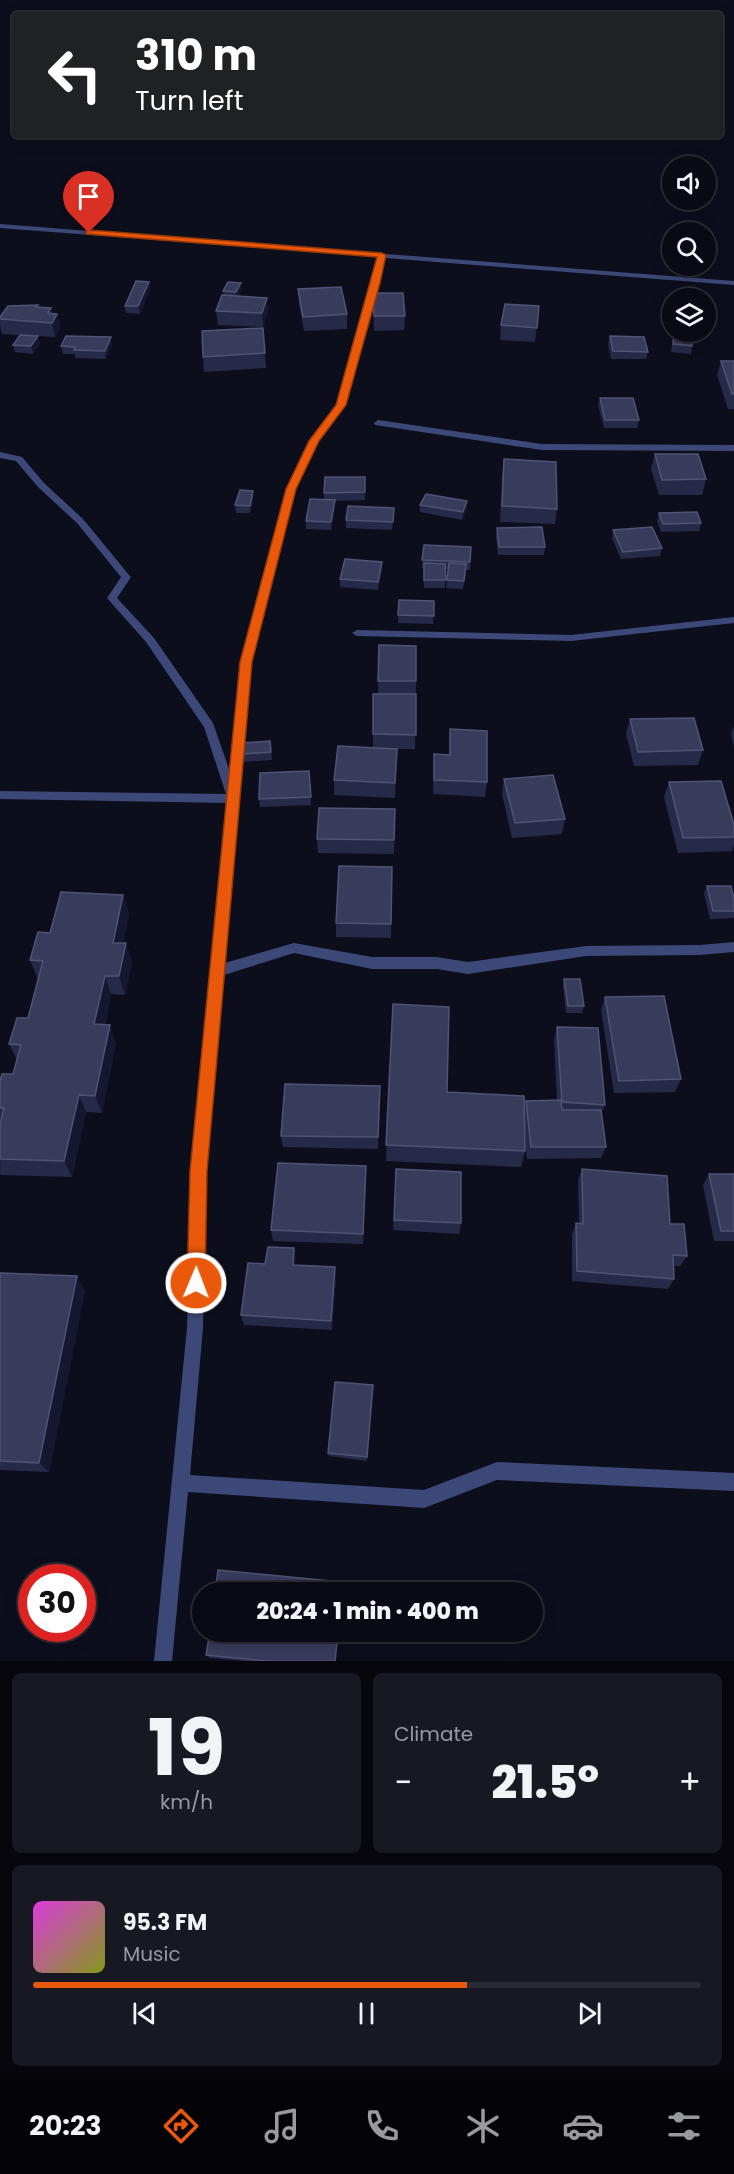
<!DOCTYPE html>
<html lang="en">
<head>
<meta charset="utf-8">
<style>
	:root { --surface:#0a0a15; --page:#181822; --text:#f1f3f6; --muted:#999aa0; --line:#2a2b34; --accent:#ea580c }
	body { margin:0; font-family:Poppins,sans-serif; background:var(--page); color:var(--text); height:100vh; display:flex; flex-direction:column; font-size:22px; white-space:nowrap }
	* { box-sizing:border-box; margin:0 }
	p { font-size:20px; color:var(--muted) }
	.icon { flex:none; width:33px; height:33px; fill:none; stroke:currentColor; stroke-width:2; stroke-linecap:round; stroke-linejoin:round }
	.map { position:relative; height:1661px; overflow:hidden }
	.side { display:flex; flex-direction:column; gap:12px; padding:12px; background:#06060c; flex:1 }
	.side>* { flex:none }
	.banner { position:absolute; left:12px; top:12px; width:711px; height:126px; border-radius:6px; box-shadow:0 3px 15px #0003,0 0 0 2px var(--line); background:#202124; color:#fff; overflow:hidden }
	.buttons { position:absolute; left:662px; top:156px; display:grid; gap:12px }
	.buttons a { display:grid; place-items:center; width:54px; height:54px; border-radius:50%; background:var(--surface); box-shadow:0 3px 15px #0003,0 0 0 2px var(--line); font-size:30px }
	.speed { position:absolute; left:18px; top:1564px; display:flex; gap:12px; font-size:30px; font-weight:700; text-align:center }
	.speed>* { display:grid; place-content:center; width:78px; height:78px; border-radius:50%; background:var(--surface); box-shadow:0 3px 15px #0003,0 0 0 2px var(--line); line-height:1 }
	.speed .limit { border:9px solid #d22; background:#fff; color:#111 }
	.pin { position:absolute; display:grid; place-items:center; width:51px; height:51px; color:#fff; margin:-62px -26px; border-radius:50% 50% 50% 0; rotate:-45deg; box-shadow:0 0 6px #0007 }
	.pin .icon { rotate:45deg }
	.me { position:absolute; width:66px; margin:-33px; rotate:1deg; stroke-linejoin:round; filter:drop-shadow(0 0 4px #0008) }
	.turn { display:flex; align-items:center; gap:21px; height:126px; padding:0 24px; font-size:27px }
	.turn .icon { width:78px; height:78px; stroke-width:2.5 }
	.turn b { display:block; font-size:42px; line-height:51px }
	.big { font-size:45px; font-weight:800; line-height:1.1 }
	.side .card { flex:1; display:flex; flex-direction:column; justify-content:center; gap:9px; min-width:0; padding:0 21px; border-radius:9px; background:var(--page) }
	.side .dial { align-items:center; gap:0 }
	.dial b { font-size:78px; line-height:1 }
	.song { display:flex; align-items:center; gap:18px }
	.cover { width:72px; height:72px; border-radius:9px; background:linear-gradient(135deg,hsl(300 70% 55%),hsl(70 70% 35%)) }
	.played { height:6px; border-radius:3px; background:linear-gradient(90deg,var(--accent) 65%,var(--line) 65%) }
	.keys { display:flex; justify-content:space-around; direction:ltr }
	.heat { display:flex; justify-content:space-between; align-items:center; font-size:33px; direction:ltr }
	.side .tiles { flex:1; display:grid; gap:12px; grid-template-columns:1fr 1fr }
	.card:last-child { grid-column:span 2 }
	.trip { position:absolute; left:192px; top:1582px; width:351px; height:60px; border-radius:30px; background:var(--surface); box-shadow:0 3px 15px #0003,0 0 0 2px var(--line); font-weight:800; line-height:60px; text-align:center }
	.dock { display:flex; height:96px; justify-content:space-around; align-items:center; background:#040408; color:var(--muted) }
	.dock .icon { width:42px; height:42px }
	.dock .selected { color:var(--accent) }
	.dock b { font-size:27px; color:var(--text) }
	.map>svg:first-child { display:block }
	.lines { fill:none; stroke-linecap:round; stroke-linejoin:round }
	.minor { fill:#3c4878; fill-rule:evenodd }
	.wall { fill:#272949 }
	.shaded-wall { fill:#15162f }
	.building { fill:#393b5c; stroke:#505375; stroke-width:1.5 }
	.route { fill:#ea580c; stroke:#983908; stroke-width:1.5 }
</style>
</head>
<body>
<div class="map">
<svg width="734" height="1661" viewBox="0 0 734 1661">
	<rect width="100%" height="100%" fill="#0d0e1c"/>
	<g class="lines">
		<g class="minor">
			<polygon points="0,224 734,281 734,285 385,258 345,405 318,441 296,489 251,662 225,963 294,943 372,957 437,957 468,962 586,946 700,945 734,942 734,952 700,955 586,956 468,974 437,969 372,969 294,953 224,975 206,1171 203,1328 190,1475 424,1490 497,1462 734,1473 734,1491 497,1480 424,1508 188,1492 172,1661 154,1661 187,1328 192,1171 227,803 0,799 0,791 226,794 204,727 146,642 107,598 121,577 77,523 38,487 16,461 0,458 0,452 22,457 44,483 83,519 129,575 131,577 117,598 154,638 213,723 230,772 241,662 286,489 310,441 337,405 378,257 0,228"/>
			<polygon points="378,420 542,444 734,445 734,451 542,450 375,425 374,423"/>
			<polygon points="734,617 734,623 571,641 357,636 352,633 357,630 571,635"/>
		</g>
	</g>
	<g class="wall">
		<polygon points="149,282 150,289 140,314 126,313 125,306"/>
		<polygon points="298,289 347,314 347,329 304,331 299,304"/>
		<polygon points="241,290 238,296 267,298 268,312 263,327 218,325 216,311 224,296 223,291"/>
		<polygon points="373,293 405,316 404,330 374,331"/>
		<polygon points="38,305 38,308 51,308 52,314 57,314 60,328 55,337 34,336 40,344 33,354 15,352 13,345 20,335 2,334 0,325 0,317"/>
		<polygon points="539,306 535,342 500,340 501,325"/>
		<polygon points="263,328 266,368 204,372 203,357"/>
		<polygon points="674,332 692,346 691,354 671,352"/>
		<polygon points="610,336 648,352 646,359 611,359 608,344"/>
		<polygon points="112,345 106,359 75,358 75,354 63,354 61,346"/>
		<polygon points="721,361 734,361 734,409 728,409 717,375"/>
		<polygon points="600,398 639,420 637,428 604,428 598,405"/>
		<polygon points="655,454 706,479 702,495 659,495 651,469"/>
		<polygon points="504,459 557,509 555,524 500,522 502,474"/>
		<polygon points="365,477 365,500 335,501 335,508 331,530 306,529 306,521 324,500 324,493"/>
		<polygon points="254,498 250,513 236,513 235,505"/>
		<polygon points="420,505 467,509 462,520 420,512"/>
		<polygon points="394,508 392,530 346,528 346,520"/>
		<polygon points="659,513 701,523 699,531 661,532 657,521"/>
		<polygon points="497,528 545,547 544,555 498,555 496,536"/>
		<polygon points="613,530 662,548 660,556 621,559 612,538"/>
		<polygon points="424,545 470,562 470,570 466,570 463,589 446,588 448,569 445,569 445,588 424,588 423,568 422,568"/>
		<polygon points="382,562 382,570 378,590 340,587 340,579"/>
		<polygon points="399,600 434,601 433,624 398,623"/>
		<polygon points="379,645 416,681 415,749 397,749 395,798 334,795 334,780 373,747 373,694 378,694"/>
		<polygon points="630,719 703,750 698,765 634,766 626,734"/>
		<polygon points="734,726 734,747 731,734"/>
		<polygon points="450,729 487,782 485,797 433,794 434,754 449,755"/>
		<polygon points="270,741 272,760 243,762 242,754"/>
		<polygon points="309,771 311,805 260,807 259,799"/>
		<polygon points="504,779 565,819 562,834 512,838 502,794"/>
		<polygon points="669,782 734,825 734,845 732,851 678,853 664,797"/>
		<polygon points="395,809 394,854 318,853 317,839"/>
		<polygon points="392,867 391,938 336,937 336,923"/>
		<polygon points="707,886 734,899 734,918 710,919 704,893"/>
		<polygon points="123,895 129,914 123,943 126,943 132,962 125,995 111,994 105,1025 116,1043 102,1113 86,1112 72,1177 1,1175 0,1173 1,1122 0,1120 0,1081 13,1074 17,1060 9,1044 28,1018 38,979 30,960 50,933"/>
		<polygon points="564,979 584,1006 582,1013 566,1013 563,986"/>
		<polygon points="605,997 681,1079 675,1092 614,1093 601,1010"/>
		<polygon points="393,1004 447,1092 524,1109 526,1101 557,1100 554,1040 557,1027 605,1105 601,1114 606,1147 601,1158 527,1159 524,1128 525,1151 521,1167 386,1161"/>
		<polygon points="380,1086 378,1149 283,1147 281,1136"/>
		<polygon points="396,1169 461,1223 459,1234 393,1230"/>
		<polygon points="582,1169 670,1224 687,1256 680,1266 673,1266 674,1279 668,1289 572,1281 572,1234 576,1223 579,1223 578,1180"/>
		<polygon points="709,1174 734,1174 734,1241 714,1241 703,1185"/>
		<polygon points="366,1177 363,1244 273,1241 271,1230"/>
		<polygon points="296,1259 295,1265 336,1277 332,1330 244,1325 241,1315 265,1264"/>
		<polygon points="0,1273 85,1290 49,1472 0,1470"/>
		<polygon points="373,1385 367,1461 329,1456 328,1453"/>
		<polygon points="206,1655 336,1661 244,1661 210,1658"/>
	</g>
	<g class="shaded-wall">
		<polygon points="149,282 150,289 140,314 138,306"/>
		<polygon points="241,283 241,290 236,299 236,292"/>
		<polygon points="267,298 268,312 263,327 262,313"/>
		<polygon points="51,308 53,321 57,314 60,328 55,337 52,323 48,313"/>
		<polygon points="38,336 40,344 33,354 31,346"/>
		<polygon points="111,337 112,345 106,359 105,351"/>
		<polygon points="253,491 254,498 250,513 250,506"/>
		<polygon points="335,500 335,508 331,530 331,522"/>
		<polygon points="467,501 467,509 462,520 463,512"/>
		<polygon points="382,562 382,570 378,590 378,582"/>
		<polygon points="123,895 129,914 119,962 113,943"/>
		<polygon points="126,943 132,962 125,995 119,976"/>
		<polygon points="105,976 111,994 101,1042 94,1024"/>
		<polygon points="110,1025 116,1043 102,1113 95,1096"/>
		<polygon points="79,1095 86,1112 72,1177 64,1161"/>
		<polygon points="294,1248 296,1259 294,1275 293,1265"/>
		<polygon points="335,1267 336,1277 332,1330 331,1321"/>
		<polygon points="77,1276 85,1290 49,1472 39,1463"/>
		<polygon points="338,1632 339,1632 336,1661 335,1661"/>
	</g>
	<g class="building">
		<polygon points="136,281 149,282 138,306 125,306"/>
		<polygon points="228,282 241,283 236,292 223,291"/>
		<polygon points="341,287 347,314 303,317 298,289"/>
		<polygon points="373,293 403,293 405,316 374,316"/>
		<polygon points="222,295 267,298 262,313 216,311"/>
		<polygon points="505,304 539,306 537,328 501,325"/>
		<polygon points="38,305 36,307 51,308 48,313 57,314 52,323 0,319 0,317 8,306"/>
		<polygon points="263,328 265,353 203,357 202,331"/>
		<polygon points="674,332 693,334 692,346 673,344"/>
		<polygon points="20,335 38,336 31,346 13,345"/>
		<polygon points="66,336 111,337 105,351 74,350 75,347 61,346"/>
		<polygon points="610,336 644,337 648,352 613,351"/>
		<polygon points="721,361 734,361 734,394 732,394"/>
		<polygon points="600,398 633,398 639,420 605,420"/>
		<polygon points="655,454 698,454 706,479 662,480"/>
		<polygon points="504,459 556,462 557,509 502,506"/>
		<polygon points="325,477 365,477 365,492 324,493"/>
		<polygon points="240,490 253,491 250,506 235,505"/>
		<polygon points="426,494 467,501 463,512 420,505"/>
		<polygon points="310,499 335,500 331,522 306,521"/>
		<polygon points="348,506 394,508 393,522 346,520"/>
		<polygon points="697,512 701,523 663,524 659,513"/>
		<polygon points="542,527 545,547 499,547 497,528"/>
		<polygon points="652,527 662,548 623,552 613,530"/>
		<polygon points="424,545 471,547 470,562 422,560"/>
		<polygon points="345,559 382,562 378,582 340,579"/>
		<polygon points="424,563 445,564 446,580 424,580"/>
		<polygon points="449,563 466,564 464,581 447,580"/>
		<polygon points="399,600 434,601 434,616 398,615"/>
		<polygon points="379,645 416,646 416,681 378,681"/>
		<polygon points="373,694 416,694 416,735 373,734"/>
		<polygon points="694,718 703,750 638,752 630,719"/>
		<polygon points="450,729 487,731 487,782 434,780 434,754 450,755"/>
		<polygon points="270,741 271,752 242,754 242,743"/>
		<polygon points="338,746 397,749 395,783 334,780"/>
		<polygon points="309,771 311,797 259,799 260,773"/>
		<polygon points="553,775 565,819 515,823 504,779"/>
		<polygon points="721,781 734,825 734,837 683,838 669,782"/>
		<polygon points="319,808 395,809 394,840 317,839"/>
		<polygon points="339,866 392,867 391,924 336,923"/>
		<polygon points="707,886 731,886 734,899 734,911 713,911"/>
		<polygon points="61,892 123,895 113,943 126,943 119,976 105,976 94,1024 110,1025 95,1096 79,1095 64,1161 0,1159 0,1125 4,1108 0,1108 0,1081 2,1074 13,1074 21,1045 9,1044 17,1018 28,1018 43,961 30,960 38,932 50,933"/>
		<polygon points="564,979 580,979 584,1006 568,1006"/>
		<polygon points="664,996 681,1079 619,1081 605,997"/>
		<polygon points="393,1004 449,1007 447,1092 524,1096 525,1151 386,1145"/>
		<polygon points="557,1027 598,1028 605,1105 562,1102"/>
		<polygon points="285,1084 380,1086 378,1137 281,1136"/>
		<polygon points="561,1100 562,1110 601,1110 606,1147 531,1147 526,1101"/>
		<polygon points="278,1163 366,1166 363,1234 271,1230"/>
		<polygon points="396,1169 461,1172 461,1223 394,1220"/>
		<polygon points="582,1169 667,1176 670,1224 684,1224 687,1256 673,1255 674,1279 577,1271 576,1223 583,1224"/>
		<polygon points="709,1174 734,1174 734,1231 721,1231"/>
		<polygon points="268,1247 294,1248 293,1265 335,1267 331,1321 241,1315 248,1263 265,1264"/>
		<polygon points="0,1273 77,1276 39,1463 0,1461"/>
		<polygon points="335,1382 373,1385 367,1457 328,1453"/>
		<polygon points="218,1570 341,1582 341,1593 215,1593"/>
		<polygon points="210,1632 338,1632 335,1661 267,1661 206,1655"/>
	</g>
	<polygon class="route" points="89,230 382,253 386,255 380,283 346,405 319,441 296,489 252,662 207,1171 205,1283 203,1290 196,1292 190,1290 187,1283 190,1171 240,662 286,489 309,441 336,405 377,257 86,234 86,231"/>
</svg>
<div class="buttons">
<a><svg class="icon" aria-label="sound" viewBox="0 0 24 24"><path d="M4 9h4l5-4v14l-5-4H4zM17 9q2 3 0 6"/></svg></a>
<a><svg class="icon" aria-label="search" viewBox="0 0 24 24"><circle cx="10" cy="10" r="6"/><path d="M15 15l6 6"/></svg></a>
<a><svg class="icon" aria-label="layers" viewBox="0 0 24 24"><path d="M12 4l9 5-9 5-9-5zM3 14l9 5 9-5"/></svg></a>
</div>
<div class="speed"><div class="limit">30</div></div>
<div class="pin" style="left:89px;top:233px;background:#d93025"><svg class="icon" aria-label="arrive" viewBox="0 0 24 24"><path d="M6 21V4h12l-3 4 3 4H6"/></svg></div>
<svg class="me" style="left:196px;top:1283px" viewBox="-20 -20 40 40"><circle r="17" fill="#ea580c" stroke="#fff" stroke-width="3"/><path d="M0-11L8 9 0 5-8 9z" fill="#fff"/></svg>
<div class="trip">20:24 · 1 min · 400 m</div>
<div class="banner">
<div class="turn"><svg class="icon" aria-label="left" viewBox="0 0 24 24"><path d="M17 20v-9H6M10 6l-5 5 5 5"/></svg><div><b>310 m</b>Turn left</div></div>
</div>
</div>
<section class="side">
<div class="tiles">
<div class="card dial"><b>19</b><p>km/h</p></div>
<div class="card"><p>Climate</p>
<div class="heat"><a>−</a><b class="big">21.5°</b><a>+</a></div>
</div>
<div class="card">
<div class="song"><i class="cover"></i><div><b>95.3 FM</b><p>Music</p></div></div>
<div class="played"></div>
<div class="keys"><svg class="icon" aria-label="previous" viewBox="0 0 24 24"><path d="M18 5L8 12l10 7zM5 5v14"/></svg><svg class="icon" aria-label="pause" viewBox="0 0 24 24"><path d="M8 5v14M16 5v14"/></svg><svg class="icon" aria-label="next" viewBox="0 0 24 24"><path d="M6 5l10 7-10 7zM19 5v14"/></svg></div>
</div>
</div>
</section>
<nav class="dock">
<b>20:23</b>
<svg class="icon selected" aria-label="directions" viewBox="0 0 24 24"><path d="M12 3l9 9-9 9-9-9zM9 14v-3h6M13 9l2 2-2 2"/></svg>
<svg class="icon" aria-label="music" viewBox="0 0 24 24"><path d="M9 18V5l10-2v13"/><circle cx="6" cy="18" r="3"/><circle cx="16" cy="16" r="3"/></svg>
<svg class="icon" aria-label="phone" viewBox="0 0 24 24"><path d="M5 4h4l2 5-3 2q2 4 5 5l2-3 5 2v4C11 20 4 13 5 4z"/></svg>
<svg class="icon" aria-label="climate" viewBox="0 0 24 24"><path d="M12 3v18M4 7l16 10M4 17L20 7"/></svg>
<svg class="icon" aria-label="car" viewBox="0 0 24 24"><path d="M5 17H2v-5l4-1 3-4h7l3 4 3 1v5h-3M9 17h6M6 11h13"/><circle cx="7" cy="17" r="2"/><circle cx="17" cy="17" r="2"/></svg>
<svg class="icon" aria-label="filters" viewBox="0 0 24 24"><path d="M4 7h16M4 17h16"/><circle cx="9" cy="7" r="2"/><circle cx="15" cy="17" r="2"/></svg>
</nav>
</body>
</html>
